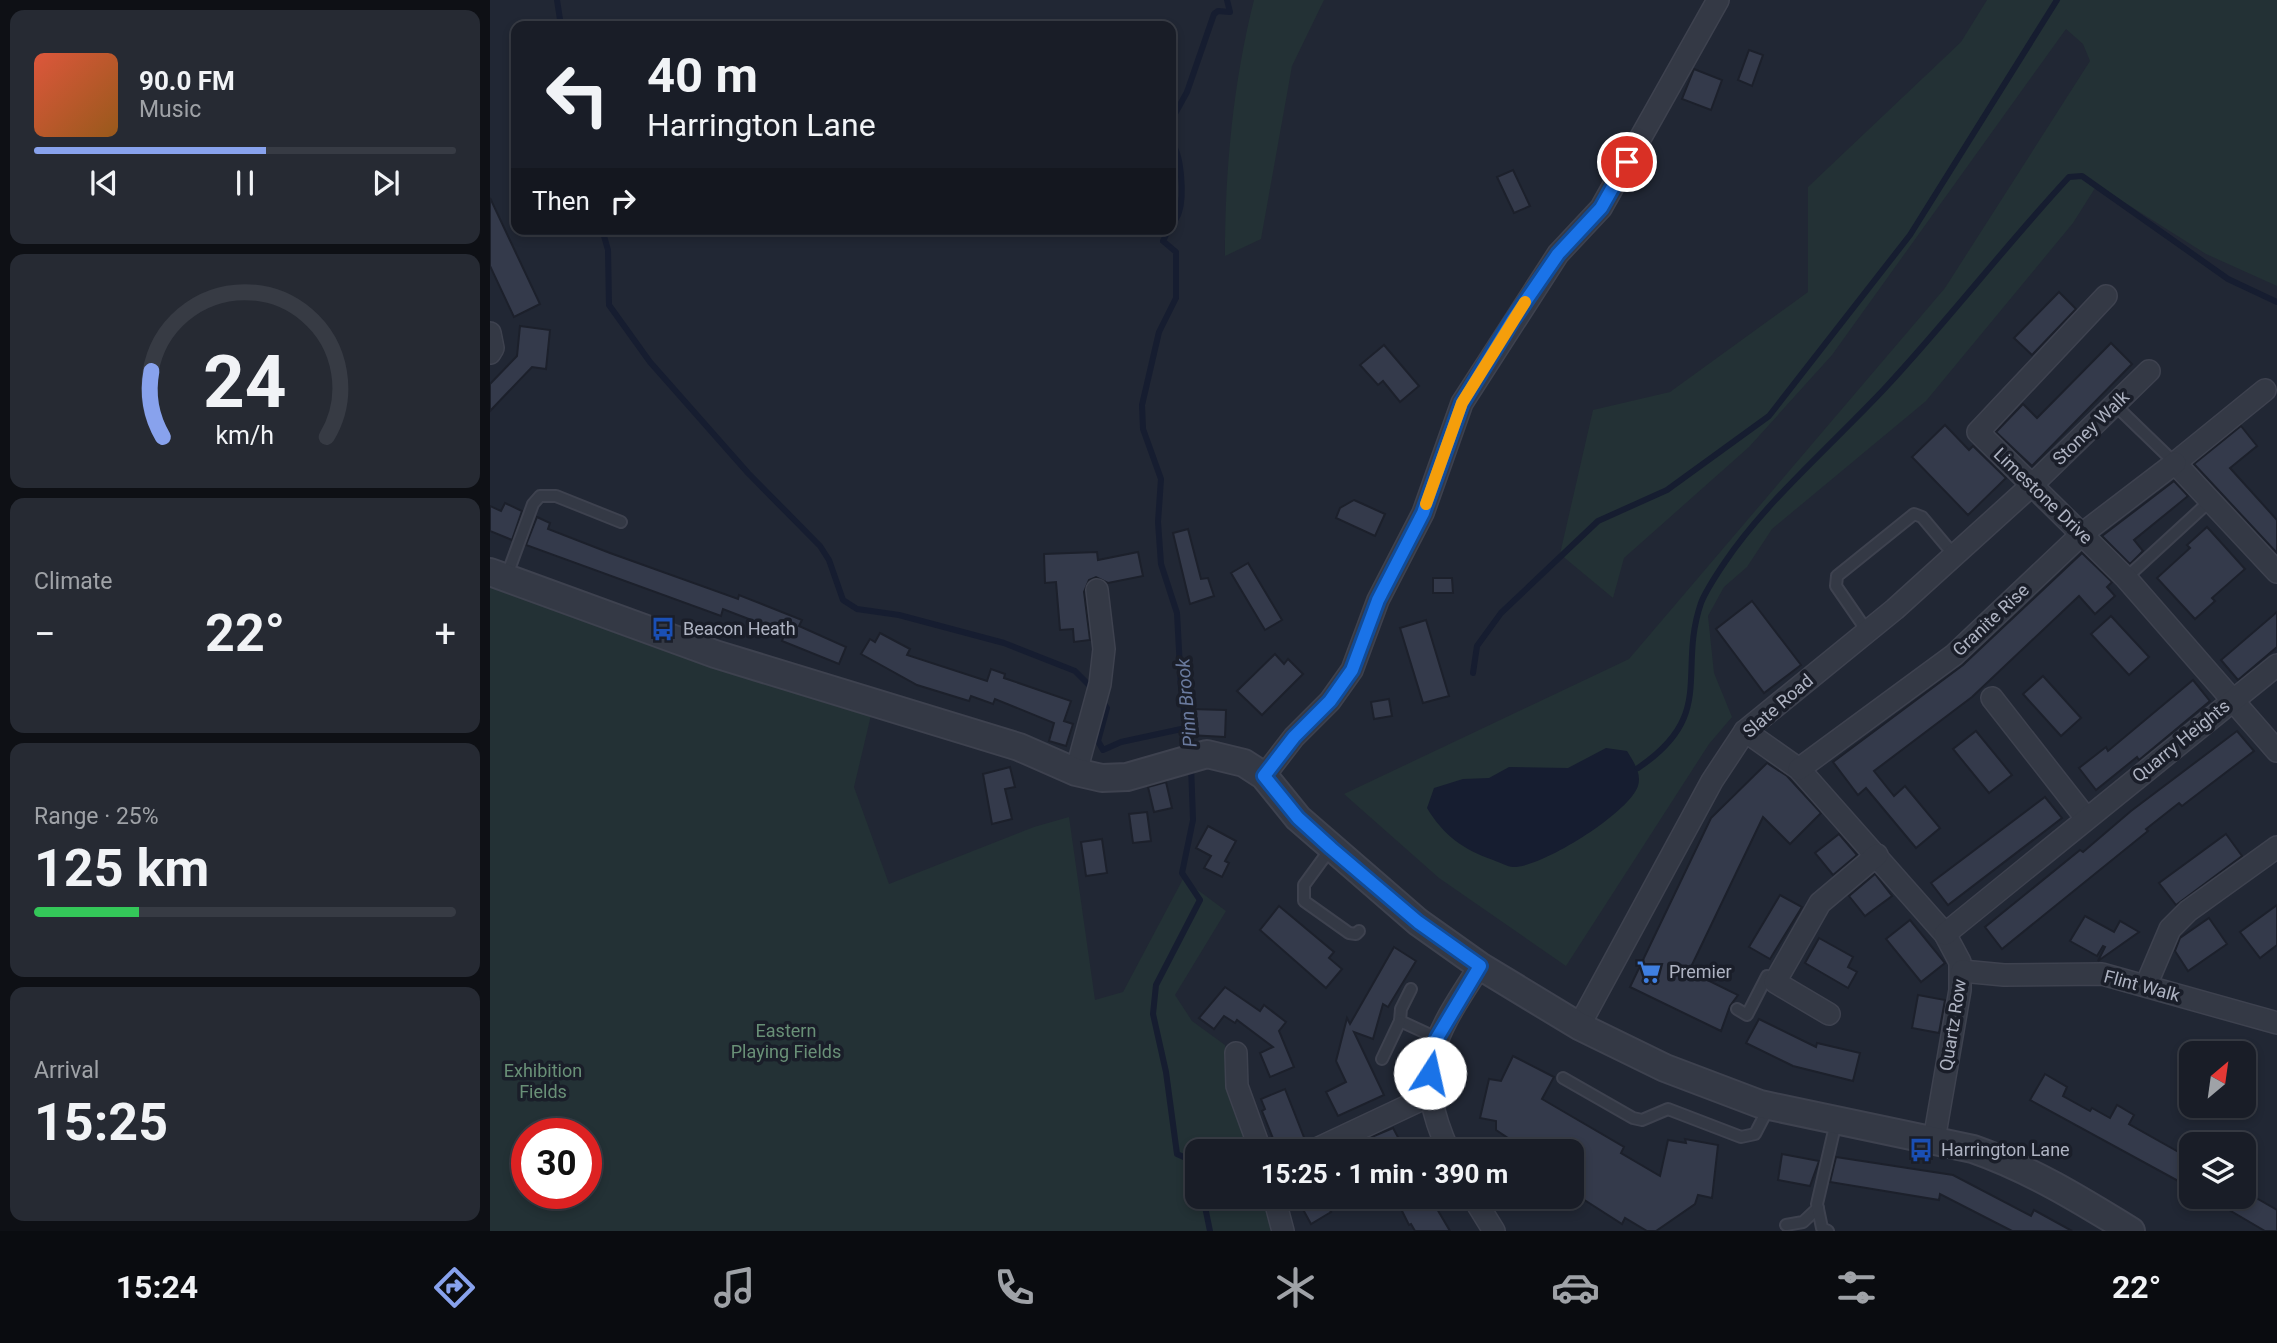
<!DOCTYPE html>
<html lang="en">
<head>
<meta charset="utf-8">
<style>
	:root { --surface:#191d27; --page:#262a33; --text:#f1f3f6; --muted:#9fa2a7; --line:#373b44; --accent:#88a2ed }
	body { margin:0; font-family:Roboto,sans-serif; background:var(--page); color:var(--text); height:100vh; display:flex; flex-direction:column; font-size:26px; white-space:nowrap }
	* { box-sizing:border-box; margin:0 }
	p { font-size:23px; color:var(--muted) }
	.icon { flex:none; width:38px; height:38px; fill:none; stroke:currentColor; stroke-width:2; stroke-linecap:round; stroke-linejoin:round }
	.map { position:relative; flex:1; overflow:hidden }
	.sheet { display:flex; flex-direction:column; gap:10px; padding:10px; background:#0e1015; width:490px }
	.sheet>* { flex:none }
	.hud { position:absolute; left:21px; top:21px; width:665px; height:214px; border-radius:14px; box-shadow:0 4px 10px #0003,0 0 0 2px var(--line); background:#191d27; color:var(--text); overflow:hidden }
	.needle { width:46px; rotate:29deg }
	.buttons { position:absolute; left:1689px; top:1041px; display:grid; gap:14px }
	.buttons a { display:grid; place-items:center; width:77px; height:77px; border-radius:14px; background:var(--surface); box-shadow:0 4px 10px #0003,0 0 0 2px var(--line); font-size:35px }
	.speed { position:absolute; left:21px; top:1118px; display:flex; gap:14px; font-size:35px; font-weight:700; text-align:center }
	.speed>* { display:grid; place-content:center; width:91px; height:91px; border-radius:50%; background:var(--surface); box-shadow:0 4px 10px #0003,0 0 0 2px var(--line); line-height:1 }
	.speed .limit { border:10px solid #d22; background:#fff; color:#111 }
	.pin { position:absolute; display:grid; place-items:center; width:60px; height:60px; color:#fff; margin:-30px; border:4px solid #fff; border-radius:50%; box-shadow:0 2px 7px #0007 }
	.me { position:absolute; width:77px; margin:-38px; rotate:10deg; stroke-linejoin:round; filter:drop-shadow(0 0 5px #0008) }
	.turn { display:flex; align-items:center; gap:24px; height:147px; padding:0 21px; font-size:32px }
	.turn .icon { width:91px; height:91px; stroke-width:2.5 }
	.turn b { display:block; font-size:49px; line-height:60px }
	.then { display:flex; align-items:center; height:66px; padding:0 21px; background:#0003; gap:14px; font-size:26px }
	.big { font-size:52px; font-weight:700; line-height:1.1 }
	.sheet .widget { flex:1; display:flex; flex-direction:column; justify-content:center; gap:10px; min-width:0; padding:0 24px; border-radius:14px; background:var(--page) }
	.sheet .dial { align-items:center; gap:0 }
	.dial svg { height:182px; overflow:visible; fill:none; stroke:var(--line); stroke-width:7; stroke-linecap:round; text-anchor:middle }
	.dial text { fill:var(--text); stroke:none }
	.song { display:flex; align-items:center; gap:21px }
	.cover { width:84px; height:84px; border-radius:10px; background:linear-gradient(135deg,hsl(10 70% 55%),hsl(30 70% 35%)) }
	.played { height:7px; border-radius:4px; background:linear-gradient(90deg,var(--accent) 55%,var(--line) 55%) }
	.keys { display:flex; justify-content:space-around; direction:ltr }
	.heat { display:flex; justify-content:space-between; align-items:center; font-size:38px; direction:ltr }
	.charge { height:10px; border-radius:5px; background:linear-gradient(90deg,#34c759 25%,var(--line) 0) }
	.trip { position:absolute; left:695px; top:1139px; width:399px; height:70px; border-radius:14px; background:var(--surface); box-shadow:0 4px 10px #0003,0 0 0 2px var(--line); font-weight:700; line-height:70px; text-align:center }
	.menu { display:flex; height:112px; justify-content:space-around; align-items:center; background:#0a0c10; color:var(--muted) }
	.menu .icon { width:49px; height:49px }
	.menu .on { color:var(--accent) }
	.menu b { font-size:32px; color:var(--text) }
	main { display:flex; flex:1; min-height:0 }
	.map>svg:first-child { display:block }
	.green { fill:#233135; fill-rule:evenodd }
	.water { fill:#161d30 }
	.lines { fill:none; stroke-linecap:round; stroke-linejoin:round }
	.stream { stroke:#161d30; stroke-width:6 }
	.building { fill:#343a4b; stroke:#1c202b; stroke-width:2 }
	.service-casing { stroke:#3e424f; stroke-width:14 }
	.minor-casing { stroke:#3e424f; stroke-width:24 }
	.tertiary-casing { stroke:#3e424f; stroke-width:30 }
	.service { stroke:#343945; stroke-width:10 }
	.minor { stroke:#343945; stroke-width:21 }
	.tertiary { stroke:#343945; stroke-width:26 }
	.route-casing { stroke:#114b97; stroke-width:18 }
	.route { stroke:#1a73e8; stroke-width:12 }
	.slow { stroke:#f59e0b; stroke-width:12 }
	.labels { text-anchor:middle; stroke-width:7; stroke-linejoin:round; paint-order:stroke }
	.street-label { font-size:18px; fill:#aeb3c2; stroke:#1a1e29 }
	.poi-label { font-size:18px; fill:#aeb3c2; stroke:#1a1e29; text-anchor:start }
	.park-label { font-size:18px; fill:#699077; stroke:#1a1e29 }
	.water-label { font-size:19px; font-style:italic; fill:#6a7a9e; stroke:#1a1e29 }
</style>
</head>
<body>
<main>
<section class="sheet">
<div class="widget">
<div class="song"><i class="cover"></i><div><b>90.0 FM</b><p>Music</p></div></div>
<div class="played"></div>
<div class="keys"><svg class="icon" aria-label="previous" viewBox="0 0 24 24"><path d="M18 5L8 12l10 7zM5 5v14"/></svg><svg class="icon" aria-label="pause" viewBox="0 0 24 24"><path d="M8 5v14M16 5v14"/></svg><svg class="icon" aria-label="next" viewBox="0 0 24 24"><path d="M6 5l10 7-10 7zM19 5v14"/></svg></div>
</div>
<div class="widget dial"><svg viewBox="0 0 100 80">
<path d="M14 69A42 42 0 1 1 86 69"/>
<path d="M14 69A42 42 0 0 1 9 40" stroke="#88a2ed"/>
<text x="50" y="56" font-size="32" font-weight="700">24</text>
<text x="50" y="72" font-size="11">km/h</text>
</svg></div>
<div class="widget"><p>Climate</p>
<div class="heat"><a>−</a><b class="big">22°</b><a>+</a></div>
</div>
<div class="widget"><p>Range · 25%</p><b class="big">125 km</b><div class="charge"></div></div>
<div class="widget"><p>Arrival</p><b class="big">15:25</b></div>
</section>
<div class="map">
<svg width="1787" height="1231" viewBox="0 0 1787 1231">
	<rect width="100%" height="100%" fill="#212734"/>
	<g class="green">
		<path d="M764,0H834L802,66L771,239L735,256C735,170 743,83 764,0Z"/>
		<polygon points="1497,0 1787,0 1787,286 1716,254 1607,185 1583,223 1436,401 1282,529 1257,567 1234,587 1218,616 1224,673 1242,717 1219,744 1076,966 949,878 854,794 1139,659 1455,288 1600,61 1593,44 1576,29 1342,355 1259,447 1134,558 1123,598 1070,554 1103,410 1180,392 1318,292 1318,187 1471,42"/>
		<path d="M0,584L382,711L364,787L399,884L544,827L579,817L605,1000L633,992L693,879L736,911L685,995L702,1021L735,1045L740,1100L761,1151L707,1152V1197H774L782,1231H0ZM37,1134H96V1194H37Z"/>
	</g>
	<path class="water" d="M1116,748L1137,751C1143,761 1152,773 1148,786C1139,813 1051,868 1023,867C1018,867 1009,862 1003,860C974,850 953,835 937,808L944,788L973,779L999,778L1019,767L1078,768Z"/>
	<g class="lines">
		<g class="stream">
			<polyline points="67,0 71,26"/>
			<polyline points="681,121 697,92 724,14 728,11 740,12 737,0"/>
			<path d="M681,142C692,153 694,197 689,212C688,217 683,223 681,227"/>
			<polyline points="112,229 118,250 119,305 160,362 258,473 330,546 339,560 353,600 367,609 409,615 514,643 585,671 603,689"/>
			<polyline points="679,229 673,241 686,252 686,298 669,332 652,405 653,429 671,479 668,522 671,564 687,613 691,687 699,751"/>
			<polyline points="983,673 987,646 1011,613 1108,521 1177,490 1279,416 1420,235 1567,0"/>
			<polyline points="611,700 617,708 608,741 613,750 631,742 696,728"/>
			<polyline points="701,765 703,820 692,873 710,900 666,985 663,1014 676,1072 687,1154 707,1163"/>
			<path d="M1148,768C1227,715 1187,673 1211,603C1216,590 1227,574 1235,562C1276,501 1346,441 1397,386C1460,318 1516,245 1579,177L1592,176L1738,279L1787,302"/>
			<polyline points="713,1197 720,1231"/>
		</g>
	</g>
	<g class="building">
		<polygon points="1259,50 1273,55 1262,86 1248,80"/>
		<polygon points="1204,69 1232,80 1221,110 1192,99"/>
		<polygon points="1023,170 1040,206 1024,213 1007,177"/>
		<polygon points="0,198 50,304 24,317 0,266"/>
		<polygon points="1569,292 1586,309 1542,355 1524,338"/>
		<polygon points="30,326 60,330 56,369 42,367 0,411 0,384 27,356"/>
		<polygon points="1621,343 1642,364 1542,466 1506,432 1533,404 1547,418"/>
		<polygon points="894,345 929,386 910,402 893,381 888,385 870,365"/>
		<polygon points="1455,425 1479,450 1483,446 1516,478 1478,515 1422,457"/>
		<polygon points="1751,426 1767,446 1740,468 1787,520 1787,553 1704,464"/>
		<polygon points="1684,481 1698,496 1644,540 1653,551 1640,564 1612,536"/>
		<polygon points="864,500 895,514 885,536 846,518 850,508"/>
		<polygon points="15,503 32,511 22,540 0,531 0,506 11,511"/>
		<polygon points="47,517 60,523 58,529 120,553 248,599 249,595 312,620 309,626 356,647 349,664 292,641 295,633 233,609 231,616 36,545"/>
		<polygon points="1717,527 1755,569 1722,598 1725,601 1705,619 1667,578 1700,548 1697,545"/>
		<polygon points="698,529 711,579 718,578 724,596 700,604 683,533"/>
		<polygon points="607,552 608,560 648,552 653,576 618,583 606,577 599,580 594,592 600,640 584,642 583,629 570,630 566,582 555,583 554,554"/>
		<polygon points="1592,553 1622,582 1617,587 1625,596 1605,614 1589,596 1482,697 1384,771 1404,796 1415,786 1450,828 1426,848 1376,788 1368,795 1343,762 1473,665"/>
		<polygon points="758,563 792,620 775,630 741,573"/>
		<polygon points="943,578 962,578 963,593 943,593"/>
		<polygon points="1262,601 1311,665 1274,693 1226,629"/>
		<polygon points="1787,612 1787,647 1748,680 1731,660"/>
		<polygon points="1621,616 1659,657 1639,675 1601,634"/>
		<polygon points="936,620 959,696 933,703 910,628"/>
		<polygon points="390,633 420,649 417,655 497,681 501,669 515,674 514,678 581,701 574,721 583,724 576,746 559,741 564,723 505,699 503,704 481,696 479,701 427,685 371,654 380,639 385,642"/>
		<polygon points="785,654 794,664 798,659 813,674 772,715 747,691"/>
		<polygon points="1553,676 1591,718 1571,736 1533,694"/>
		<polygon points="1703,680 1720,701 1649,760 1647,757 1606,790 1589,768 1616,747 1618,751"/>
		<polygon points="899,699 902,716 884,719 881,702"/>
		<polygon points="700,709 736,710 735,737 699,735"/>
		<polygon points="1486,731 1522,775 1499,793 1463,749"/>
		<polygon points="1747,731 1764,751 1692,806 1689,803 1656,829 1658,831 1512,949 1495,927 1590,850 1593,852 1641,811"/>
		<polygon points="1277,763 1297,776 1331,813 1300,844 1273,817 1199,971 1248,995 1240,1006 1231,1031 1140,987 1221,818"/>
		<polygon points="520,767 525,787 515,789 522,819 502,824 493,774"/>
		<polygon points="676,782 682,808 664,812 658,787"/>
		<polygon points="1555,797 1572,818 1458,905 1441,883"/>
		<polygon points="657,812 661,841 643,843 639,814"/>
		<polygon points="718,826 746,841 735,861 739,863 732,877 714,868 721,856 706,848"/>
		<polygon points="1349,834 1367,855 1343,875 1325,853"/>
		<polygon points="1736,834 1752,856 1686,905 1669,883"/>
		<polygon points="612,839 617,873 596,876 591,842"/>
		<polygon points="1385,874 1402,896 1375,916 1359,896"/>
		<polygon points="1290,895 1312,907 1280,959 1259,947"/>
		<polygon points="1787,905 1787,945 1770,958 1750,932"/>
		<polygon points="789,906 844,952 839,958 852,969 836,988 770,930"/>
		<polygon points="1595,916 1624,932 1630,921 1649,932 1608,961 1615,947 1613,946 1607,956 1580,941"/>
		<polygon points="1719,918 1737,944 1698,971 1685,951 1690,938"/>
		<polygon points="1420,920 1455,963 1431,982 1396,939"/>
		<polygon points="1329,938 1363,957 1358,967 1367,972 1358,988 1315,963"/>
		<polygon points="904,947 926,961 898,1007 893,1004 883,1039 864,1032 894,1095 848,1116 836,1092 856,1082 846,1061 857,1018 860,1024"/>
		<polygon points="735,987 770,1011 774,1005 796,1022 789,1031 804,1067 780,1077 770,1053 783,1047 747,1020 745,1023 734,1016 724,1029 709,1018"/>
		<polygon points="1428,995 1455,1000 1449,1033 1422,1028"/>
		<polygon points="1269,1019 1326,1047 1327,1043 1370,1053 1363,1081 1303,1066 1256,1043"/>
		<polygon points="1023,1056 1064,1077 1052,1099 1134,1147 1131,1153 1170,1176 1178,1140 1196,1143 1195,1139 1228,1145 1222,1198 1208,1195 1205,1204 1166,1231 1157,1231 1135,1218 1132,1224 1082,1192 1082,1152 1039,1152 1006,1130 1006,1121 990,1118 999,1079 1011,1081"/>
		<polygon points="1555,1074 1577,1087 1573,1096 1600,1111 1602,1108 1620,1118 1627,1105 1644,1115 1639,1124 1701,1159 1701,1188 1540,1100"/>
		<polygon points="795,1089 815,1140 788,1151 772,1111 775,1109 771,1099"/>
		<polygon points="903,1128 916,1152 859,1152 884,1136"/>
		<polygon points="1292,1154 1329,1161 1320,1186 1288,1180"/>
		<polygon points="1346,1157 1463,1175 1541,1216 1544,1210 1582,1231 1522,1231 1450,1194 1449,1200 1340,1182"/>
		<polygon points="1754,1191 1787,1210 1787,1231 1775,1231 1717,1197 1754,1197"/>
		<polygon points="823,1197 858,1197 838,1207 841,1212 821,1224 810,1204"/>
		<polygon points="905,1197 940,1197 960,1231 925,1231 921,1224 919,1225"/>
	</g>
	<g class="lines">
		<g class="service-casing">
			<g id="service">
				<polyline points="1625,405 1685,463"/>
				<polyline points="16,578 43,504 50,496 66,496 131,522"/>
				<polyline points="1636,578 1721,500"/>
				<polyline points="1377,631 1346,586 1347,576 1424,514 1432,517 1464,555"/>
				<polyline points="841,848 814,885 814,901 859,933 866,934 869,931"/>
				<polyline points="921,989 911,1009 910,1021 947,1038"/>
				<polyline points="1247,1009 1257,1015 1277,976 1284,981"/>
				<polyline points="892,1059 910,1021"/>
				<polyline points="1073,1078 1143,1118 1152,1120 1178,1109 1251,1137 1265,1134 1279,1107"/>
				<polyline points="1296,1225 1313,1222 1328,1208"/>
				<polyline points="1338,1231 1332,1228 1327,1204 1346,1122"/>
			</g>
		</g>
		<g class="minor-casing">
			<g id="minor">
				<polyline points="1616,296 1488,432 1636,578 1787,751"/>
				<polyline points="0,333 3,348 0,353"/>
				<polyline points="1775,390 1685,463 1787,572"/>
				<polyline points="1502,698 1596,818"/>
				<polyline points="1255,731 1309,769 1455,934 1470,962 1470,990 1444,1140"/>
				<polyline points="1309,769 1464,655 1592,534 1685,463"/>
				<polyline points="586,772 610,684 614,649 607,590"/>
				<polyline points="774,776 804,737 840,701 862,670 888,600 933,513 972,403 1068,254 1111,208 1228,0"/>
				<polyline points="1455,934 1787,665"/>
				<polyline points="1472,971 1514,975 1612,974 1787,1023"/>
				<polyline points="1660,976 1680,929 1698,911 1787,847"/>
				<polyline points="1339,1014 1285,982 1330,903 1387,855"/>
				<polyline points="1089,1026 1222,781 1255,731 1405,609 1542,485 1659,371"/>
				<polyline points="746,1053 747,1086 771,1152"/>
				<polyline points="820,1152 939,1096"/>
				<path d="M959,1152C921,1068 944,1037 990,966"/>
				<polyline points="784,1197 793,1231"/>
				<polyline points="983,1197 1004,1231"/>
			</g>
		</g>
		<g class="tertiary-casing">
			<path id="tertiary" d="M0,572L225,654L529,747L586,772L612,778L637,777L717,754L754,763L774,776L808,818L928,922L990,966L1089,1026L1175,1068L1270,1104L1483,1149C1540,1169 1589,1199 1641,1231"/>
		</g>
		<use href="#service" class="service"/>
		<use href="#minor" class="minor"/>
		<use href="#tertiary" class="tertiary"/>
	</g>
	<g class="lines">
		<g class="route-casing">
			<polyline id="route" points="940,1073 947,1038 990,966 928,922 841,848 808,818 774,776 804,737 840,701 862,670 888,600 933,513 972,403 1022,321 1068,254 1111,208 1137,162"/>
		</g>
		<use href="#route" class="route"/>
		<polyline class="slow" points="936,504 972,403 1035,302"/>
	</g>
	<defs>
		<g id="bus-bare" transform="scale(1.89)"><path d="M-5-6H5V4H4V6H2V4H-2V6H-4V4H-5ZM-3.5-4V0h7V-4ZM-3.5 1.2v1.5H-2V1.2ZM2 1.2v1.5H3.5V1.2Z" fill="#1a4fb4" stroke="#1a1e29" stroke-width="2.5" paint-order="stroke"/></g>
		<g id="supermarket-bare" transform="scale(1.89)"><path d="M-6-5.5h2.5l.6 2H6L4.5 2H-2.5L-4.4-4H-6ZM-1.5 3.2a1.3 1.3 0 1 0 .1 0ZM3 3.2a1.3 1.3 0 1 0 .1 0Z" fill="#3f7fe0" stroke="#1a1e29" stroke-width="2.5" paint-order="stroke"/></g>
	</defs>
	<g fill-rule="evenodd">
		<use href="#bus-bare" x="173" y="629"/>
		<use href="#supermarket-bare" x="1159" y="972"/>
		<use href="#bus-bare" x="1431" y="1150"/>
	</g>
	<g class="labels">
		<g class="street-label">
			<text transform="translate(1601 428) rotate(-44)" y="6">Stoney Walk</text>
			<text transform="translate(1553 496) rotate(44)" y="6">Limestone Drive</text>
			<text transform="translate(1501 620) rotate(-43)" y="6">Granite Rise</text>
			<text transform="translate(1288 706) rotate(-41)" y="6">Slate Road</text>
			<text transform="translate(1691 741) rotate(-39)" y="6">Quarry Heights</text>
			<text transform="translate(1652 986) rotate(15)" y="6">Flint Walk</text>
			<text transform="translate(1463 1025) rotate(-81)" y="6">Quartz Row</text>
		</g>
		<g class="poi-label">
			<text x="193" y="635">Beacon Heath</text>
			<text x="1179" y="978">Premier</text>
			<text x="1451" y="1156">Harrington Lane</text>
		</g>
		<g class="park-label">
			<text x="296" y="1037">Eastern<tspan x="296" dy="21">Playing Fields</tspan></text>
			<text x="53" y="1077">Exhibition<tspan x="53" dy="21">Fields</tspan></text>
		</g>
		<g class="water-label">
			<text transform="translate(696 703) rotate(-95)" y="7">Pinn Brook</text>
		</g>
	</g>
</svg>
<div class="buttons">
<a><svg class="needle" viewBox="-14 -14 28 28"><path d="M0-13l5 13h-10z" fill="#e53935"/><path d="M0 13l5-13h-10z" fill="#9fa2a7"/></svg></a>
<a><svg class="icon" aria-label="layers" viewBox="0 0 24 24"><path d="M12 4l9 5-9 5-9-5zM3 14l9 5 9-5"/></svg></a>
</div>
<div class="speed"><div class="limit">30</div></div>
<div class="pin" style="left:1137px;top:162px;background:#d93025"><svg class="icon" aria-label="arrive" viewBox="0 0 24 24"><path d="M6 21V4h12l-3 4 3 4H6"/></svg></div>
<svg class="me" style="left:940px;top:1073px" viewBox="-20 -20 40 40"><circle r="19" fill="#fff"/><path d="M0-13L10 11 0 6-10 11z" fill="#1a73e8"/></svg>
<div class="trip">15:25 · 1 min · 390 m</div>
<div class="hud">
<div class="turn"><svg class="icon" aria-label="left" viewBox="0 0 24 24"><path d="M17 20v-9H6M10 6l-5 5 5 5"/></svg><div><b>40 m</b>Harrington Lane</div></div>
<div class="then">Then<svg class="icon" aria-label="right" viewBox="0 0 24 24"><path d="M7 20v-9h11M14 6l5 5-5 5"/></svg></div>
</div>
</div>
</main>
<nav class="menu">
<b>15:24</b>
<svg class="icon on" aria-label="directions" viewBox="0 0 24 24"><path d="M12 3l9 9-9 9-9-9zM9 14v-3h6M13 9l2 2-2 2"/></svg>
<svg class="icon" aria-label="music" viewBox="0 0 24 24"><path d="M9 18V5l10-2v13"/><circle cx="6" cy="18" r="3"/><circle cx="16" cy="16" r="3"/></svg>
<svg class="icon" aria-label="phone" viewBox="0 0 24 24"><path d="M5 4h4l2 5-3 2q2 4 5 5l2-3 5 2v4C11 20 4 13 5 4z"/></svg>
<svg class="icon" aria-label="climate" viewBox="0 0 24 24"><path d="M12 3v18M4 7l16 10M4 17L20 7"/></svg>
<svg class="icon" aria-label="car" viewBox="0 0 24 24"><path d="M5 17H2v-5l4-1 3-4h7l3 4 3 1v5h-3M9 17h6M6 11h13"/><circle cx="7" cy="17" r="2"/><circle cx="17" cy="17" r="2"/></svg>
<svg class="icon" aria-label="filters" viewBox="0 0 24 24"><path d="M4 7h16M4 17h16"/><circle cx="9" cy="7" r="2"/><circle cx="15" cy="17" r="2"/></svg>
<b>22°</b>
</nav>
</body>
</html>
